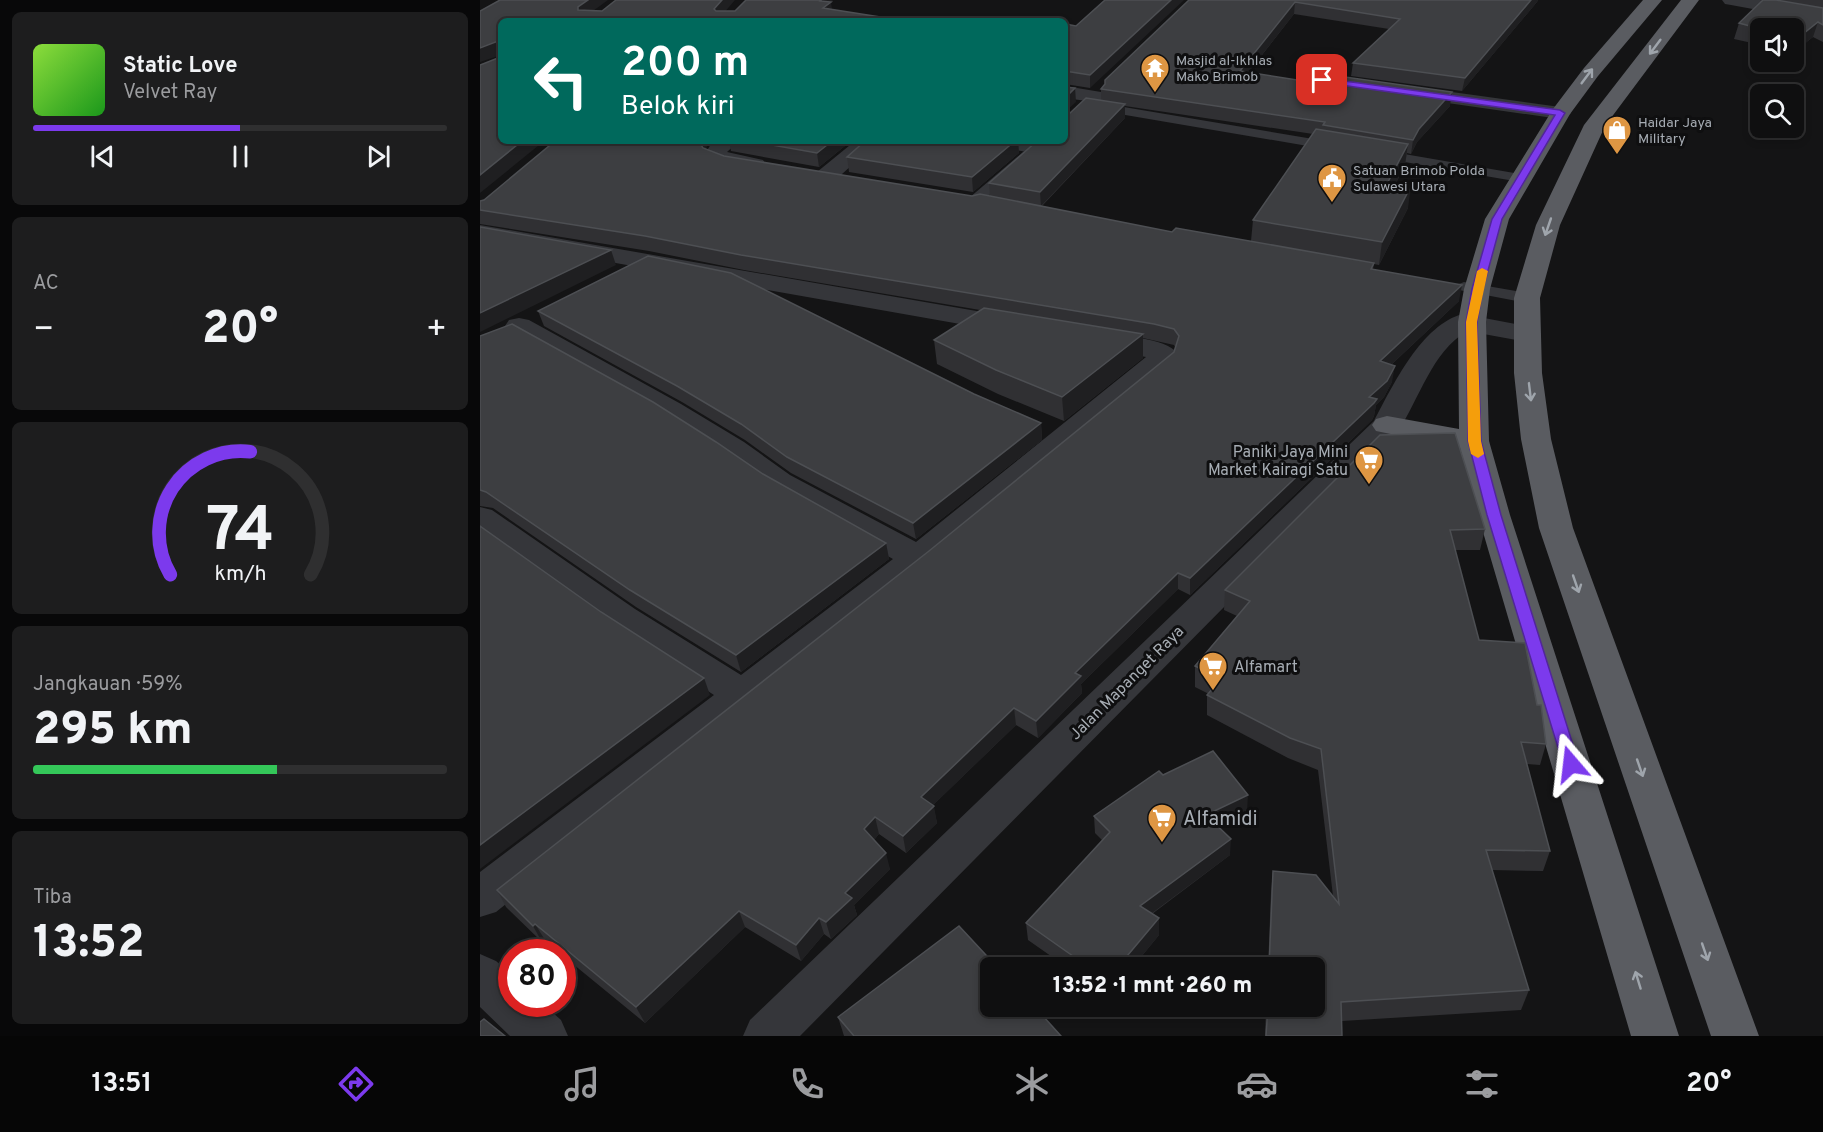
<!DOCTYPE html>
<html lang="id">
<head>
<meta charset="utf-8">
<style>
	:root { --surface:#0f0f10; --page:#1d1d1e; --text:#f1f3f6; --muted:#9b9c9f; --line:#2f2f30; --accent:#7c3aed }
	body { margin:0; font-family:Overpass,sans-serif; background:var(--page); color:var(--text); height:100vh; display:flex; flex-direction:column; font-size:22px; white-space:nowrap }
	* { box-sizing:border-box; margin:0 }
	p { font-size:20px; color:var(--muted) }
	.icon { flex:none; width:33px; height:33px; fill:none; stroke:currentColor; stroke-width:2; stroke-linecap:round; stroke-linejoin:round }
	.map { position:relative; flex:1; overflow:hidden }
	.drawer { display:flex; flex-direction:column; gap:12px; padding:12px; background:#080809; width:480px }
	.drawer>* { flex:none }
	.guide { position:absolute; left:18px; top:18px; width:570px; height:126px; border-radius:9px; box-shadow:0 3px 9px #0003,0 0 0 2px var(--line); background:#00695c; color:#fff; overflow:hidden }
	.fabs { position:absolute; left:1270px; top:18px; display:grid; gap:12px }
	.fabs a { display:grid; place-items:center; width:54px; height:54px; border-radius:9px; background:var(--surface); box-shadow:0 3px 9px #0003,0 0 0 2px var(--line); font-size:30px }
	.speed { position:absolute; left:18px; top:939px; display:flex; gap:12px; font-size:30px; font-weight:700; text-align:center }
	.speed>* { display:grid; place-content:center; width:78px; height:78px; border-radius:50%; background:var(--surface); box-shadow:0 3px 9px #0003,0 0 0 2px var(--line); line-height:1 }
	.speed .limit { border:9px solid #d22; background:#fff; color:#111 }
	.pin { position:absolute; display:grid; place-items:center; width:51px; height:51px; color:#fff; margin:-26px; border-radius:12px; box-shadow:0 3px 9px #0006 }
	.me { position:absolute; width:66px; margin:-33px; rotate:343deg; stroke-linejoin:round; filter:drop-shadow(0 0 4px #0008) }
	.turn { display:flex; align-items:center; gap:21px; height:126px; padding:0 24px; font-size:27px }
	.turn .icon { width:78px; height:78px; stroke-width:2.5 }
	.turn b { display:block; font-size:42px; line-height:51px }
	.big { font-size:45px; font-weight:800; line-height:1.1 }
	.drawer .widget { flex:1; display:flex; flex-direction:column; justify-content:center; gap:9px; min-width:0; padding:0 21px; border-radius:9px; background:var(--page) }
	.drawer .dial { align-items:center; gap:0 }
	.dial svg { height:156px; overflow:visible; fill:none; stroke:var(--line); stroke-width:7; stroke-linecap:round; text-anchor:middle }
	.dial text { fill:var(--text); stroke:none }
	.song { display:flex; align-items:center; gap:18px }
	.cover { width:72px; height:72px; border-radius:9px; background:linear-gradient(135deg,hsl(90 70% 55%),hsl(120 70% 35%)) }
	.played { height:6px; border-radius:3px; background:linear-gradient(90deg,var(--accent) 50%,var(--line) 50%) }
	.keys { display:flex; justify-content:space-around; direction:ltr }
	.heat { display:flex; justify-content:space-between; align-items:center; font-size:33px; direction:ltr }
	.charge { height:9px; border-radius:4px; background:linear-gradient(90deg,#34c759 59%,var(--line) 0) }
	.trip { position:absolute; left:500px; top:957px; width:345px; height:60px; border-radius:9px; background:var(--surface); box-shadow:0 3px 9px #0003,0 0 0 2px var(--line); font-weight:800; line-height:60px; text-align:center }
	.dock { display:flex; height:96px; justify-content:space-around; align-items:center; background:#060606; color:var(--muted) }
	.dock .icon { width:42px; height:42px }
	.dock .active { color:var(--accent) }
	.dock b { font-size:27px; color:var(--text) }
	main { display:flex; flex:1; min-height:0 }
	.map>svg:first-child { display:block }
	.lines { fill:none; stroke-linecap:round; stroke-linejoin:round }
	.service { fill:#35363a; fill-rule:evenodd }
	.minor { fill:#35363a; fill-rule:evenodd }
	.tertiary { fill:#35363a; fill-rule:evenodd }
	.trunk { fill:#5a5c61; fill-rule:evenodd }
	.wall { fill:#303033; fill-rule:evenodd }
	.shaded-wall { fill:#1f1f21 }
	.building { fill:#3d3e41; stroke:#4d4f53; stroke-width:1.5 }
	.oneway { stroke:#9fa5ac }
	.route { fill:#7c3aed; stroke:#51269a; stroke-width:1.5 }
	.slow { fill:#f59e0b }
	.labels { text-anchor:middle; stroke-width:6; stroke-linejoin:round; paint-order:stroke }
	.far-poi-label { font-size:14px; fill:#a7adb4; stroke:#0f0f10; text-anchor:start }
	.poi-label { font-size:16px; fill:#a7adb4; stroke:#0f0f10; text-anchor:end }
	.street-label { font-size:16px; fill:#a7adb4; stroke:#0f0f10 }
	.near-poi-label { font-size:20px; fill:#a7adb4; stroke:#0f0f10; text-anchor:start }
</style>
</head>
<body>
<main>
<section class="drawer">
<div class="widget">
<div class="song"><i class="cover"></i><div><b>Static Love</b><p>Velvet Ray</p></div></div>
<div class="played"></div>
<div class="keys"><svg class="icon" aria-label="previous" viewBox="0 0 24 24"><path d="M18 5L8 12l10 7zM5 5v14"/></svg><svg class="icon" aria-label="pause" viewBox="0 0 24 24"><path d="M8 5v14M16 5v14"/></svg><svg class="icon" aria-label="next" viewBox="0 0 24 24"><path d="M6 5l10 7-10 7zM19 5v14"/></svg></div>
</div>
<div class="widget"><p>AC</p>
<div class="heat"><a>−</a><b class="big">20°</b><a>+</a></div>
</div>
<div class="widget dial"><svg viewBox="0 0 100 80">
<path d="M14 69A42 42 0 1 1 86 69"/>
<path d="M14 69A42 42 0 0 1 55 6" stroke="#7c3aed"/>
<text x="50" y="56" font-size="32" font-weight="700">74</text>
<text x="50" y="72" font-size="11">km/h</text>
</svg></div>
<div class="widget"><p>Jangkauan · 59%</p><b class="big">295 km</b><div class="charge"></div></div>
<div class="widget"><p>Tiba</p><b class="big">13:52</b></div>
</section>
<div class="map">
<svg width="1343" height="1036" viewBox="0 0 1343 1036">
	<rect width="100%" height="100%" fill="#141415"/>
	<g class="lines">
		<g class="service">
			<polygon points="620,103 851,142 858,146 851,150 616,110 614,107"/>
			<polygon points="556,141 570,141 505,199 514,201 516,204 514,207 509,208 489,204 487,201 489,198"/>
			<polygon points="901,150 1040,174 1047,178 1040,182 896,157 894,154"/>
			<polygon points="984,282 1047,293 1055,298 1047,303 979,290 976,287 979,284"/>
		</g>
		<g class="minor">
			<polygon points="1242,0 1280,0 1343,12 1343,22 1251,5 1245,4"/>
			<polygon points="842,74 1080,107 1087,109 1091,113 1087,117 1080,119 835,84 832,80 835,76"/>
			<polygon points="585,86 621,92 624,96 621,100 614,102 585,98"/>
			<path d="M233,141H259L247,152L283,160L286,165L283,170C267,174 234,170 224,155Z"/>
			<polygon points="375,141 399,141 353,182 345,184 337,182 334,177 337,172"/>
			<polygon points="511,141 559,141 565,142 568,147 565,152 557,154 514,146"/>
			<polygon points="0,225 531,317 541,319 545,325 541,331 531,333 0,239"/>
			<path d="M39,318L49,320L201,404L264,442L310,475L436,542L666,357L607,346L603,340L607,334L617,332C636,335 687,338 697,353L692,364L450,566L16,912L0,917V872L234,695L129,627L0,534V507L12,510L155,609L261,675L413,559L288,489L242,456L179,416L29,332L25,326L29,320Z"/>
			<polygon points="0,954 16,961 32,975 32,1004 63,1004 81,1020 88,1036 30,1036 0,1007"/>
		</g>
		<path class="tertiary" d="M983,314L1057,328L1061,334L1057,340L1047,342L987,331C951,353 940,398 918,431L320,1036H263L270,1020L894,421C913,385 942,324 983,314Z"/>
		<g class="trunk">
			<polygon points="1163,0 1182,0 1118,76 1090,114 1029,219 1010,289 1006,322 1009,441 1030,515 1199,1036 1151,1036 998,515 980,448 896,431 892,425 896,419 907,416 979,429 978,322 984,289 1005,219 1073,109 1104,68"/>
			<polygon points="1201,0 1219,0 1125,126 1080,225 1060,298 1062,373 1071,439 1093,528 1279,1036 1231,1036 1059,528 1041,439 1034,373 1034,298 1056,225 1104,125"/>
		</g>
	</g>
	<g class="wall">
		<polygon points="625,0 610,88 585,84 585,24 596,26"/>
		<path d="M709,0H1058L1057,2L982,91L871,76L873,63L909,29L814,14L768,73L970,106L937,142L931,154L927,153L925,165L916,183L928,208L899,265L894,264L893,269L979,301L911,365L912,382L904,397L896,405L894,416L892,420L710,595L698,589L601,684L602,693L558,738L536,725L453,805L457,823L426,853L399,834L394,840L410,869L374,905L377,915L351,939L344,934L321,961L265,927L165,1023L82,955V952H79L65,940L62,942L26,907L17,890L449,551L694,352L695,347L694,345L663,338V358L584,421L518,394L457,364L454,340L500,310L264,270L169,251L0,224V201L226,149L244,156L492,196H510L509,183L585,141L590,113L621,100V89L625,85V80ZM645,106L833,134L773,220L771,241L692,232L562,206L645,118Z"/>
		<polygon points="1283,0 1343,0 1343,42 1333,37 1314,52 1314,28 1281,28 1281,45 1254,39 1259,23"/>
		<polygon points="249,141 371,141 339,167 251,151"/>
		<polygon points="385,141 538,141 539,153 493,192 369,172 367,157"/>
		<polygon points="58,311 494,394 561,423 562,440 436,539 311,473 265,440 202,402 64,326"/>
		<polygon points="0,336 283,474 406,543 409,559 261,672 156,607 13,508 0,506"/>
		<polygon points="900,435 1005,529 1000,550 975,550 999,640 1057,705 1066,744 1060,765 1047,764 1070,851 1063,871 1012,870 1049,990 1041,1010 862,1021 862,1036 785,1036 786,1006 834,1006 834,968 788,968 791,892 793,871 853,896 838,770 808,758 727,715 727,695 729,694 715,687 715,666 757,616 744,610 745,590"/>
		<polygon points="683,775 767,812 738,826 750,855 672,914 679,918 679,935 652,968 588,968 548,940 546,923 623,841 615,833 614,816"/>
		<polygon points="358,1017 581,1036 364,1036"/>
	</g>
	<g class="shaded-wall">
		<polygon points="108,0 128,0 102,19 98,10 98,7"/>
		<polygon points="242,0 255,0 237,21 234,9"/>
		<polygon points="341,0 353,0 351,3 353,14 345,20 340,1"/>
		<polygon points="691,0 704,0 610,88 610,75"/>
		<polygon points="1051,0 1058,0 1057,2 982,91 985,78"/>
		<polygon points="815,2 814,14 759,84 760,71"/>
		<polygon points="1338,22 1333,37 1314,52 1318,38"/>
		<polygon points="18,41 21,55 0,62 0,48"/>
		<polygon points="595,88 596,102 585,112 585,98"/>
		<polygon points="972,92 970,106 937,142 931,154 933,140 939,129"/>
		<polygon points="645,104 645,118 561,206 560,192"/>
		<polygon points="42,141 64,141 0,193 0,175"/>
		<polygon points="219,141 230,141 222,156 219,142"/>
		<polygon points="352,141 371,141 339,167 337,153"/>
		<polygon points="535,141 538,141 539,153 493,192 492,177"/>
		<polygon points="928,144 925,165 905,204 908,182"/>
		<polygon points="931,186 928,208 899,265 902,242"/>
		<polygon points="131,250 136,265 0,332 0,313"/>
		<polygon points="982,285 979,301 898,377 900,361"/>
		<polygon points="663,334 663,358 584,421 582,397"/>
		<polygon points="915,366 912,382 904,397 896,405 894,416 892,420 710,595 710,578 889,397"/>
		<polygon points="561,423 562,440 436,539 433,523"/>
		<polygon points="406,543 409,559 261,672 256,655"/>
		<polygon points="698,573 698,589 601,684 602,693 558,738 556,721 595,673"/>
		<polygon points="224,678 230,695 0,869 0,845"/>
		<polygon points="534,708 536,725 444,814 441,797"/>
		<polygon points="768,795 767,812 726,832 726,815"/>
		<polygon points="454,806 457,823 426,853 423,836"/>
		<polygon points="395,817 399,834 389,846 384,829"/>
		<polygon points="751,839 750,855 660,922 660,906"/>
		<polygon points="406,853 410,869 374,905 377,915 351,939 346,922 365,893"/>
		<polygon points="259,911 265,927 165,1023 156,1007"/>
		<polygon points="339,918 344,934 321,961 316,945"/>
		<polygon points="679,918 679,935 652,968 637,968"/>
		<polygon points="55,924 65,940 62,942 53,926"/>
	</g>
	<g class="building">
		<polygon points="20,0 108,0 98,7 98,10 122,11 136,0 242,0 234,9 236,11 255,11 266,0 341,0 340,1 351,2 343,8 426,21 21,21 21,141 42,141 0,175 0,65 18,58 18,41 0,48 0,11"/>
		<polygon points="625,0 691,0 610,75 585,71 585,24 596,26"/>
		<polygon points="709,0 1051,0 985,78 873,63 920,19 815,2 760,71 849,85 858,76 972,92 939,129 933,140 843,125 845,122 621,89 625,84 625,80"/>
		<polygon points="1283,0 1296,0 1343,8 1343,25 1338,22 1318,38 1314,37 1314,28 1281,29 1259,23"/>
		<polygon points="545,17 569,21 538,21"/>
		<polygon points="585,87 595,88 585,98"/>
		<polygon points="606,98 645,104 560,192 509,183 556,142 560,141 585,141 585,114 590,113"/>
		<polygon points="836,129 928,144 908,182 931,186 902,242 773,220"/>
		<polygon points="75,141 219,141 219,142 223,148 244,156 492,196 500,194 692,232 696,228 894,263 891,269 982,285 900,361 915,366 907,381 889,397 897,399 894,403 710,578 698,573 595,673 601,676 556,721 534,708 441,797 454,806 423,836 395,817 384,829 406,853 365,893 372,898 346,922 339,918 316,945 259,911 156,1007 55,924 53,926 17,890 449,551 694,352 699,336 694,329 674,324 261,255 165,236 0,210 0,201 4,200"/>
		<polygon points="269,141 352,141 337,153"/>
		<polygon points="385,141 535,141 492,177 367,157"/>
		<polygon points="0,227 131,250 0,313"/>
		<polygon points="168,256 251,273 494,394 561,423 433,523 307,457 261,424 197,386 58,311"/>
		<polygon points="504,308 663,334 582,397 516,370 454,340"/>
		<polygon points="32,324 173,402 236,442 283,474 406,543 256,655 150,590 6,492 0,490 0,336"/>
		<polygon points="975,433 1005,529 970,530 999,640 1045,643 1057,705 1061,705 1066,744 1041,742 1070,851 1006,850 1049,990 861,1002 862,1036 786,1036 788,1006 834,1006 834,968 789,968 793,871 836,875 859,904 841,749 810,738 727,695 741,679 715,666 770,601 745,590 900,435"/>
		<polygon points="0,526 121,612 224,678 0,845"/>
		<polygon points="733,751 768,795 726,815 751,839 660,906 679,918 637,968 610,968 546,923 630,832 614,816 679,771 683,775"/>
		<polygon points="479,926 518,968 510,968 510,1006 554,1006 581,1036 374,1036 358,1017"/>
		<polygon points="4,1019 25,1036 0,1036 0,1022"/>
	</g>
	<defs><path id="oneway-shaft" d="M-6 0H5M1.5-3L5.5 0L1.5 3" fill="none" stroke-width="1.6" stroke-linecap="round" stroke-linejoin="round" transform="scale(1.5)"/></defs>
	<g class="oneway">
		<use href="#oneway-shaft" transform="translate(1175 47) rotate(127)"/>
		<use href="#oneway-shaft" transform="translate(1107 76) rotate(-53)"/>
		<use href="#oneway-shaft" transform="translate(1068 227) rotate(109)"/>
		<use href="#oneway-shaft" transform="translate(1050 392) rotate(83)"/>
		<use href="#oneway-shaft" transform="translate(1096 584) rotate(71)"/>
		<use href="#oneway-shaft" transform="translate(1160 768) rotate(71)"/>
		<use href="#oneway-shaft" transform="translate(1225 952) rotate(71)"/>
		<use href="#oneway-shaft" transform="translate(1158 980) rotate(-107)"/>
	</g>
	<polygon class="route" points="842,78 1080,110 1085,113 1022,219 1003,289 997,322 1001,441 1021,515 1099,764 1097,769 1091,771 1085,769 1083,764 1007,515 988,441 986,322 992,289 1012,219 1075,115 839,82 838,80"/>
	<polygon class="slow" points="1002,268 1008,271 997,322 1001,441 1004,454 998,458 991,454 988,441 986,322 997,271"/>
	<defs>
		<g id="temple-pin" transform="scale(1.5)"><path d="M0 17L-7.5 6A9.5 9.5 0 1 1 7.5 6Z" fill="#de9643" stroke="#0f0f10"/><path d="M0-6L5-2H3V0L6.5 2.5H4V6H1.5V3h-3V6H-4V2.5H-6.5L-3 0V-2H-5Z" fill="#fff"/></g>
		<g id="shop-pin" transform="scale(1.5)"><path d="M0 17L-7.5 6A9.5 9.5 0 1 1 7.5 6Z" fill="#de9643" stroke="#0f0f10"/><path d="M-5-2.5h2.3a2.7 3.5 0 0 1 5.4 0H5L5.5 6h-11ZM-1.5-2.5h3a1.5 2.3 0 0 0-3 0Z" fill="#fff"/></g>
		<g id="civic-pin" transform="scale(1.5)"><path d="M0 17L-7.5 6A9.5 9.5 0 1 1 7.5 6Z" fill="#de9643" stroke="#0f0f10"/><path d="M-.6-6.5H3V-4.5H.6V-3L4-1V1h2V6H-6V1h2V-1L-.6-3ZM-1.2 2.5V6h2.4V2.5Z" fill="#fff"/></g>
		<g id="supermarket-pin" transform="scale(1.5)"><path d="M0 17L-7.5 6A9.5 9.5 0 1 1 7.5 6Z" fill="#de9643" stroke="#0f0f10"/><path d="M-6-5.5h2.5l.6 2H6L4.5 2H-2.5L-4.4-4H-6ZM-1.5 3.2a1.3 1.3 0 1 0 .1 0ZM3 3.2a1.3 1.3 0 1 0 .1 0Z" fill="#fff"/></g>
	</defs>
	<g fill-rule="evenodd">
		<use href="#temple-pin" x="675" y="68"/>
		<use href="#shop-pin" x="1137" y="130"/>
		<use href="#civic-pin" x="852" y="178"/>
		<use href="#supermarket-pin" x="889" y="460"/>
		<use href="#supermarket-pin" x="733" y="666"/>
		<use href="#supermarket-pin" x="682" y="818"/>
	</g>
	<g class="labels">
		<g class="far-poi-label">
			<text x="696" y="65">Masjid al-Ikhlas<tspan x="696" dy="16">Mako Brimob</tspan></text>
			<text x="1158" y="127">Haidar Jaya<tspan x="1158" dy="16">Military</tspan></text>
			<text x="873" y="175">Satuan Brimob Polda<tspan x="873" dy="16">Sulawesi Utara</tspan></text>
		</g>
		<g class="poi-label">
			<text x="868" y="457">Paniki Jaya Mini<tspan x="868" dy="18">Market Kairagi Satu</tspan></text>
			<text x="754" y="672" text-anchor="start">Alfamart</text>
		</g>
		<g class="street-label">
			<text transform="translate(646 682) rotate(-45)" y="6">Jalan Mapanget Raya</text>
		</g>
		<g class="near-poi-label">
			<text x="703" y="825">Alfamidi</text>
		</g>
	</g>
</svg>
<div class="fabs">
<a><svg class="icon" aria-label="sound" viewBox="0 0 24 24"><path d="M4 9h4l5-4v14l-5-4H4zM17 9q2 3 0 6"/></svg></a>
<a><svg class="icon" aria-label="search" viewBox="0 0 24 24"><circle cx="10" cy="10" r="6"/><path d="M15 15l6 6"/></svg></a>
</div>
<div class="speed"><div class="limit">80</div></div>
<div class="pin" style="left:842px;top:80px;background:#d93025"><svg class="icon" aria-label="arrive" viewBox="0 0 24 24"><path d="M6 21V4h12l-3 4 3 4H6"/></svg></div>
<svg class="me" style="left:1091px;top:764px" viewBox="-20 -20 40 40"><path d="M0-17L14 15 0 8-14 15z" fill="#7c3aed" stroke="#fff" stroke-width="4"/></svg>
<div class="trip">13:52 · 1 mnt · 260 m</div>
<div class="guide">
<div class="turn"><svg class="icon" aria-label="left" viewBox="0 0 24 24"><path d="M17 20v-9H6M10 6l-5 5 5 5"/></svg><div><b>200 m</b>Belok kiri</div></div>
</div>
</div>
</main>
<nav class="dock">
<b>13:51</b>
<svg class="icon active" aria-label="directions" viewBox="0 0 24 24"><path d="M12 3l9 9-9 9-9-9zM9 14v-3h6M13 9l2 2-2 2"/></svg>
<svg class="icon" aria-label="music" viewBox="0 0 24 24"><path d="M9 18V5l10-2v13"/><circle cx="6" cy="18" r="3"/><circle cx="16" cy="16" r="3"/></svg>
<svg class="icon" aria-label="phone" viewBox="0 0 24 24"><path d="M5 4h4l2 5-3 2q2 4 5 5l2-3 5 2v4C11 20 4 13 5 4z"/></svg>
<svg class="icon" aria-label="climate" viewBox="0 0 24 24"><path d="M12 3v18M4 7l16 10M4 17L20 7"/></svg>
<svg class="icon" aria-label="car" viewBox="0 0 24 24"><path d="M5 17H2v-5l4-1 3-4h7l3 4 3 1v5h-3M9 17h6M6 11h13"/><circle cx="7" cy="17" r="2"/><circle cx="17" cy="17" r="2"/></svg>
<svg class="icon" aria-label="filters" viewBox="0 0 24 24"><path d="M4 7h16M4 17h16"/><circle cx="9" cy="7" r="2"/><circle cx="15" cy="17" r="2"/></svg>
<b>20°</b>
</nav>
</body>
</html>
